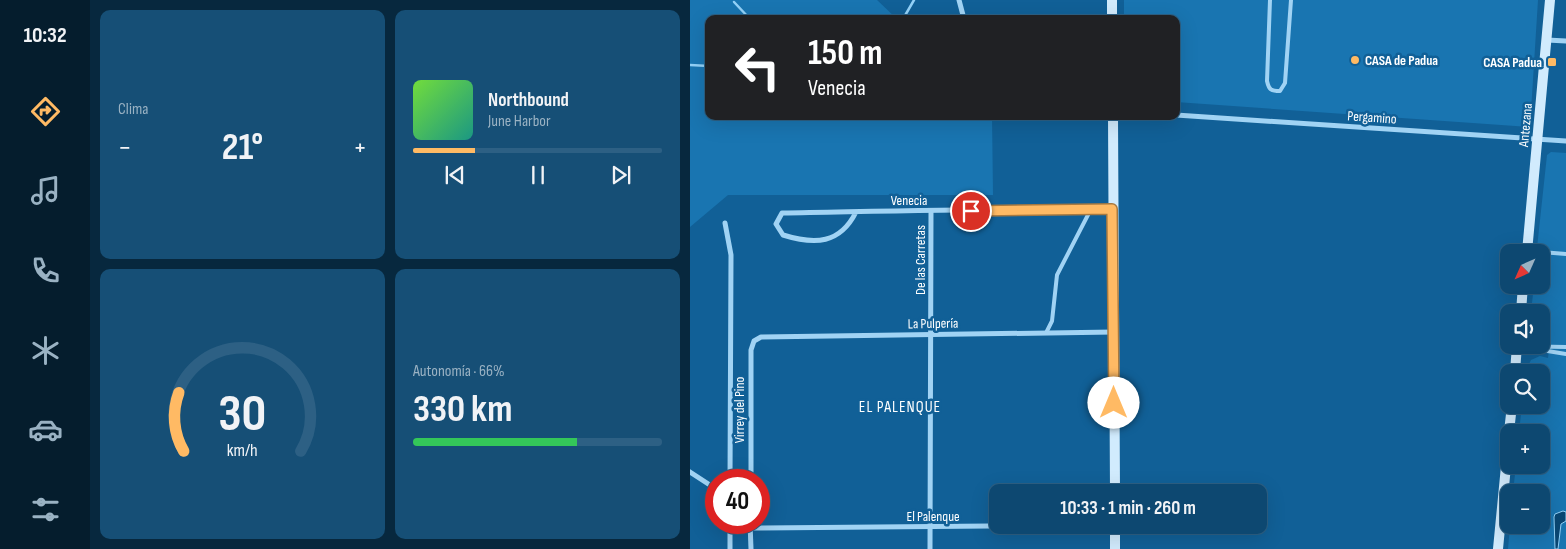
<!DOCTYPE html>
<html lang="es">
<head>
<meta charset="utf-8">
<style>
	:root { --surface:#0d4871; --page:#164f76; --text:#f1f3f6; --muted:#9ab2c3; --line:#2d6084; --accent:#ffba64 }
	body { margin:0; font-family:"Sofia Sans Condensed",sans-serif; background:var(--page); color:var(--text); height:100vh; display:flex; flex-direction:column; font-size:19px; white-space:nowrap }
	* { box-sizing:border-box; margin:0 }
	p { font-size:16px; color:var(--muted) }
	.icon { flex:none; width:28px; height:28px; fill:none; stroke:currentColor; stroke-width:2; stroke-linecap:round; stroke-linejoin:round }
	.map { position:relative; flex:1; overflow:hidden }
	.panel { display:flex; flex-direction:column; gap:10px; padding:10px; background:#07283e; width:600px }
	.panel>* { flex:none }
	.hud { position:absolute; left:15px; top:15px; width:475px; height:105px; border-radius:10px; box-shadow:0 5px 20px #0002,0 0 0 1px var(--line); background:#202124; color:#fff; overflow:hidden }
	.needle { width:32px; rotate:225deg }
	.buttons { position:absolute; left:810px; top:244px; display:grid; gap:10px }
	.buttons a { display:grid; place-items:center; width:50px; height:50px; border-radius:10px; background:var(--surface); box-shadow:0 5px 20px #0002,0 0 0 1px var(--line); font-size:25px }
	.speed { position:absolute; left:15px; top:469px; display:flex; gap:10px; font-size:25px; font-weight:700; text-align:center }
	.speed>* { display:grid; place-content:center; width:65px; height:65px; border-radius:50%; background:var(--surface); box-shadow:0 5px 20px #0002,0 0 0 1px var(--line); line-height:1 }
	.speed .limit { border:8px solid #d22; background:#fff; color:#111 }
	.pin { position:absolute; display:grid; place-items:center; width:42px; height:42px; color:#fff; margin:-21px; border:2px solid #fff; border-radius:50%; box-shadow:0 1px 5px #0007 }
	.me { position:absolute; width:55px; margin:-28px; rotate:0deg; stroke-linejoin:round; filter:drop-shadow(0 0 4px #0008) }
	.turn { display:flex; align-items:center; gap:18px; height:105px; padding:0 20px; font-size:22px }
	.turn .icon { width:65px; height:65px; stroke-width:2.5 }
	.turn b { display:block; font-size:35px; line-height:42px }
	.big { font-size:38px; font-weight:700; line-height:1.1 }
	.panel .tile { flex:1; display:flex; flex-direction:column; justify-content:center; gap:8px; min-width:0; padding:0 18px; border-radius:10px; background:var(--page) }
	.panel .dial { align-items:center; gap:0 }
	.dial svg { height:130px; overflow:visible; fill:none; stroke:var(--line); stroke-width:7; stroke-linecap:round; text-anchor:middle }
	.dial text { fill:var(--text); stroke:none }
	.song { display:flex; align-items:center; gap:15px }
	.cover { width:60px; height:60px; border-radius:8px; background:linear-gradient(135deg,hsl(100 70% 55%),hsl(170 70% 35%)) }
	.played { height:5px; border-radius:2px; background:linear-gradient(90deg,var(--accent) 25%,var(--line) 25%) }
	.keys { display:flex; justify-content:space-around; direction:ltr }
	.heat { display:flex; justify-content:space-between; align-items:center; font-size:28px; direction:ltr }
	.charge { height:8px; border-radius:4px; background:linear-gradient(90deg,#34c759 66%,var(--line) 0) }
	.panel .tiles { flex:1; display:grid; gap:10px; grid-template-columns:repeat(2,1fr) }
	.trip { position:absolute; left:299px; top:484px; width:278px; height:50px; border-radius:10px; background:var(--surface); box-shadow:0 5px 20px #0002,0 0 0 1px var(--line); font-weight:700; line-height:50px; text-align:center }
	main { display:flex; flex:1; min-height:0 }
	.dock { display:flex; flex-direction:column; width:90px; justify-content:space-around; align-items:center; background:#051d2d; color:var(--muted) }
	.dock .icon { width:35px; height:35px }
	.dock .current { color:var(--accent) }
	.dock b { font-size:22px; color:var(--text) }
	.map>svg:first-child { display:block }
	.green { fill:#1975b1 }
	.water { fill:#0a4773; stroke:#93d1f7 }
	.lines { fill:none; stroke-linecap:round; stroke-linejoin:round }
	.stream { stroke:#93d1f7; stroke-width:2.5 }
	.lane { stroke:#a1d3f4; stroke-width:4 }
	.street { stroke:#a1d3f4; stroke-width:5 }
	.secondary { stroke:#d1ebfd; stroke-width:10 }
	.route-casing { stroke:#a67941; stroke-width:12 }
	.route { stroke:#ffba64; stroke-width:9 }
	.poi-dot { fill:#ffba64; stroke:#116097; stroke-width:2 }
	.labels { text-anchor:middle; stroke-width:5; stroke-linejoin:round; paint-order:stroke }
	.poi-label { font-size:14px; font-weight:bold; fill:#fff; stroke:#116097; text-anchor:start }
	.street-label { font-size:14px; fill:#fff; stroke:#116097 }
	.quarter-label { font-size:16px; letter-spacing:1px; fill:#fff; stroke:#116097 }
</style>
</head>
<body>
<main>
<nav class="dock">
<b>10:32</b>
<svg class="icon current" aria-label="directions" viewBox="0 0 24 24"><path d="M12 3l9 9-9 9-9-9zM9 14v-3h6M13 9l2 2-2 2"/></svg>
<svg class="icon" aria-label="music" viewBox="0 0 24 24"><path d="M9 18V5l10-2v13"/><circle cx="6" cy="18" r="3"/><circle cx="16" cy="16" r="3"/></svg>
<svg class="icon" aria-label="phone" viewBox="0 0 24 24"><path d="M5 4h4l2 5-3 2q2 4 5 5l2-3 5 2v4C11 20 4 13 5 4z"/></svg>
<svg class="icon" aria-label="climate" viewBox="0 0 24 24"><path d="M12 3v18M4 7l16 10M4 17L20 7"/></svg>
<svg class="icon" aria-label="car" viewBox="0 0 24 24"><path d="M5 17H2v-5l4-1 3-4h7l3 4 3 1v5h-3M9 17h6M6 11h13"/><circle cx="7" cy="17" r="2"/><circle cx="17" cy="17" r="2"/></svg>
<svg class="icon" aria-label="filters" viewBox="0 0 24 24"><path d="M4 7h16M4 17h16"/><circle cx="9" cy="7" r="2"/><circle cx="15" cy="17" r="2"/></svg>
</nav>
<section class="panel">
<div class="tiles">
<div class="tile"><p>Clima</p>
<div class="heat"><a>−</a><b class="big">21°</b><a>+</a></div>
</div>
<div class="tile">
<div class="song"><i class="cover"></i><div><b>Northbound</b><p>June Harbor</p></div></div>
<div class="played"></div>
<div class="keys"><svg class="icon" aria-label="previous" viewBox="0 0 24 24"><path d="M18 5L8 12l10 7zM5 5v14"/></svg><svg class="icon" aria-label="pause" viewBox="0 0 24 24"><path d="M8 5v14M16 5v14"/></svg><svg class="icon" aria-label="next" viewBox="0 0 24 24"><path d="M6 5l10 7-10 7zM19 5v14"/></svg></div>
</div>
<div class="tile dial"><svg viewBox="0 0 100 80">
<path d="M14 69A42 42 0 1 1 86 69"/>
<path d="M14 69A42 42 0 0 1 11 33" stroke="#ffba64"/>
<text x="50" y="56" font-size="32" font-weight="700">30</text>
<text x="50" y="72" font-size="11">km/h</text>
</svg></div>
<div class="tile"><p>Autonomía · 66%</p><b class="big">330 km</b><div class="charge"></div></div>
</div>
</section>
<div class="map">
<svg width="876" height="549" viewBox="0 0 876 549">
	<rect width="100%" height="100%" fill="#116097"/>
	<g class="green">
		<polygon points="0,0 187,0 207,19 19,19 19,116 302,116 303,195 38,195 0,227"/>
		<polygon points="434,0 848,0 840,127 486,102 486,19 434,19"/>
		<polygon points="861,152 876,153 876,549 818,549 820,525 851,525 851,492 823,492 826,465 851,465 851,432 829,432 832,405 851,405 851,372 835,372 841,360 850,356 858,358 860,341 851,340 851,312 841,312 844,285 851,285 852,252 847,248 857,155"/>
	</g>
	<polygon class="water" points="873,511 876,512 876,521 871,524 868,549 865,549 864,517 865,514"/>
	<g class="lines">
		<g class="stream">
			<polyline points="44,2 60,19"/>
			<polyline points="213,19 224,0"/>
			<polyline points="0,65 19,66"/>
		</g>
		<g class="lane">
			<path d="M580,0L577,81C579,90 581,91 590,91L595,83L601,0"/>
			<polyline points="839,251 876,254"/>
			<polyline points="356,333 362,321 367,275 401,209"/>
			<polyline points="876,347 827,346 876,354"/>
		</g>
		<g class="street">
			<polyline points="269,0 274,19"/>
			<polyline points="857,40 876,41"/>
			<polyline points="486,115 876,141"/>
			<path d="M166,212C150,244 125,245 93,235L86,224L92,213C202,211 312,208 422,209"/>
			<polyline points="35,223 41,255 40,480"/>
			<polyline points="0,472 26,489"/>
			<polyline points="61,480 61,350 64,341 71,337 424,332"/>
			<polyline points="40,522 40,549"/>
			<polyline points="60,522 61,549"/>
			<polyline points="60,528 425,525"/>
			<polyline points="240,549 241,211"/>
		</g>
		<g class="secondary">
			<polyline points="422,0 422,19"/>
			<polyline points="423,116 425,492"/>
			<polyline points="837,252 860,0"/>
			<polyline points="831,312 833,285"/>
			<polyline points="825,372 827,345"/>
			<polyline points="819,432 822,405"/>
			<polyline points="425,549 425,525"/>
			<polyline points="808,549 819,435"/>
		</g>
	</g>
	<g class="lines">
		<g class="route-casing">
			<polyline id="route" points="281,211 422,209 424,403"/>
		</g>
		<use href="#route" class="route"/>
	</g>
	<g class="poi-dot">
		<circle cx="665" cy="60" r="5"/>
		<rect x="857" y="57" width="10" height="10" rx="2.5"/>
	</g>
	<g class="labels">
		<g class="poi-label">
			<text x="675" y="65">CASA de Padua</text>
			<text x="852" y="67" text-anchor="end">CASA Padua</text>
		</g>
		<g class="street-label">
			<text transform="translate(682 117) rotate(4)" y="5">Pergamino</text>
			<text transform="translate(835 125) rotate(-85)" y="5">Antezana</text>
			<text x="219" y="205">Venecia</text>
			<text transform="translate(230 260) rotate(-90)" y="5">De las Carretas</text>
			<text transform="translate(243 323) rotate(-1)" y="5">La Pulpería</text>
			<text transform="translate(49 410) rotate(-90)" y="5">Virrey del Pino</text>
			<text x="243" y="521">El Palenque</text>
		</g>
		<g class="quarter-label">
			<text x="210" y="412">EL PALENQUE</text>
		</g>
	</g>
</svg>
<div class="buttons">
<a><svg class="needle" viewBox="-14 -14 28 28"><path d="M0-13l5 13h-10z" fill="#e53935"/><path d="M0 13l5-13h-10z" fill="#9ab2c3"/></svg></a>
<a><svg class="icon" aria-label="sound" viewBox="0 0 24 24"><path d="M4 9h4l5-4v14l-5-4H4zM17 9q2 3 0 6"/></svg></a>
<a><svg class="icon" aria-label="search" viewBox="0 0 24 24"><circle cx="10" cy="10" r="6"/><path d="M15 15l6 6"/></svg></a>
<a>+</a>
<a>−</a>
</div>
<div class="speed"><div class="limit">40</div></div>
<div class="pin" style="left:281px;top:211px;background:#d93025"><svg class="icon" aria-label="arrive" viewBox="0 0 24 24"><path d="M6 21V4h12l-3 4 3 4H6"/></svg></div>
<svg class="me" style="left:424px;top:403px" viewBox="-20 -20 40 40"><circle r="19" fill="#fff"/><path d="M0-13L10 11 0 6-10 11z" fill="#ffba64"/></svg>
<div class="trip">10:33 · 1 min · 260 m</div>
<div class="hud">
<div class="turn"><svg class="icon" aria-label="left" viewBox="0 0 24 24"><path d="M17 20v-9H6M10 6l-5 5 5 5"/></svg><div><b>150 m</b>Venecia</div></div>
</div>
</div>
</main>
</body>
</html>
